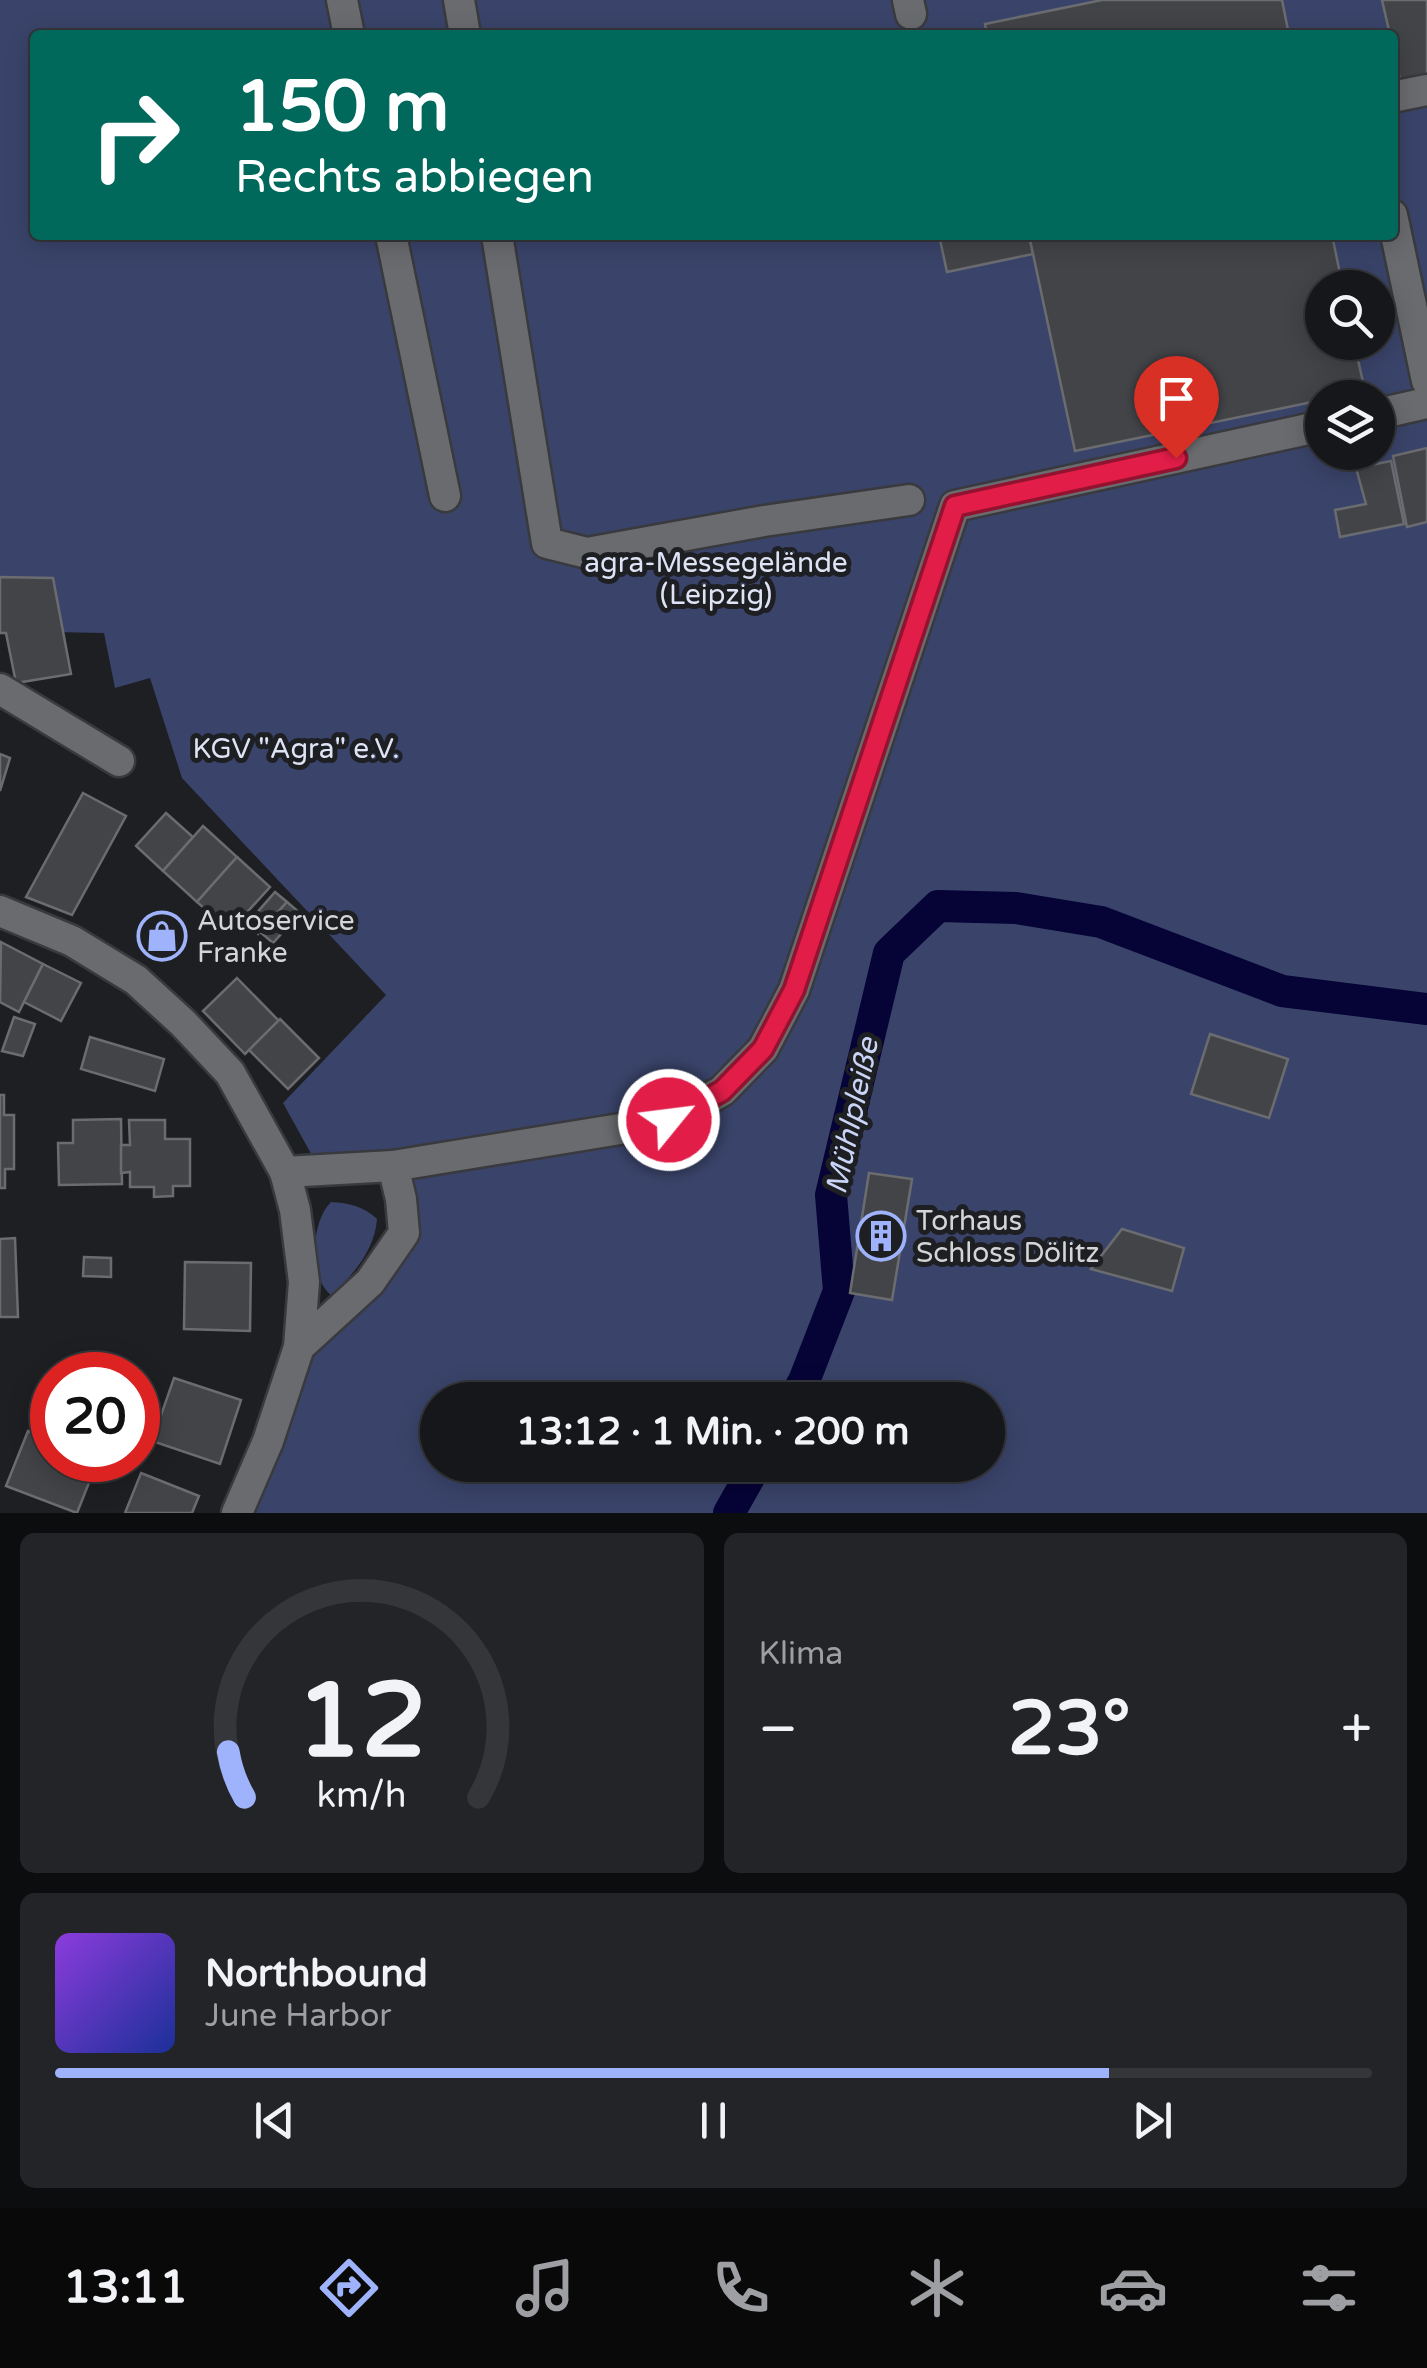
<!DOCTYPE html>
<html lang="de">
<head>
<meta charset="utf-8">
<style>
	:root { --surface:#16171a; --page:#232427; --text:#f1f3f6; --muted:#9e9fa2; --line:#353639; --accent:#9fb3fd }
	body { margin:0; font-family:"Varela Round",sans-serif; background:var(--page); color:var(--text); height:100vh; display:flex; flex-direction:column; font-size:38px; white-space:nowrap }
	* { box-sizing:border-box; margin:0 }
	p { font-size:32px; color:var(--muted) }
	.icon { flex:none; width:55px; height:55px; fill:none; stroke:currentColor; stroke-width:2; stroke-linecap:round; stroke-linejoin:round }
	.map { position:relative; height:1513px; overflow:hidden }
	.details { display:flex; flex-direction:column; gap:20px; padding:20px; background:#0c0d0e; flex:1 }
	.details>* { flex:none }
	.guide { position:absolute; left:30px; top:30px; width:1368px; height:210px; border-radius:10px; box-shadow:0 5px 25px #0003,0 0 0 2px var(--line); background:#00695c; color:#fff; overflow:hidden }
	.tools { position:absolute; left:1305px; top:270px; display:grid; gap:20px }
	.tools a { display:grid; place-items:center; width:90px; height:90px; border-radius:50%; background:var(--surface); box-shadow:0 5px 25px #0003,0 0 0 2px var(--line); font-size:50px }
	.speed { position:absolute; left:30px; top:1352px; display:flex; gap:20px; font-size:50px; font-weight:700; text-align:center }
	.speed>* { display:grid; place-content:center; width:130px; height:130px; border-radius:50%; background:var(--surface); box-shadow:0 5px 25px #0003,0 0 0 2px var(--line); line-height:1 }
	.speed .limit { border:15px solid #d22; background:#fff; color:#111 }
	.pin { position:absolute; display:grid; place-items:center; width:85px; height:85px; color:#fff; margin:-102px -42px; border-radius:50% 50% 50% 0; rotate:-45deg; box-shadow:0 0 10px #0007 }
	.pin .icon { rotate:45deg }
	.me { position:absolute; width:110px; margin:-55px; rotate:61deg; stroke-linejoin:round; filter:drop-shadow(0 0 8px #0008) }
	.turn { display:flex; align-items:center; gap:35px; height:210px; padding:0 40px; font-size:45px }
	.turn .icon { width:130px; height:130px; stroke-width:2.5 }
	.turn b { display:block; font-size:70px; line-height:85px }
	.big { font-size:75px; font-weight:700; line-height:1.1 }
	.details .widget { flex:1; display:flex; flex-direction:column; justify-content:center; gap:15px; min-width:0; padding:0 35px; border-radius:15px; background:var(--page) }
	.details .dial { align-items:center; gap:0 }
	.dial svg { height:260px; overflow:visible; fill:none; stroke:var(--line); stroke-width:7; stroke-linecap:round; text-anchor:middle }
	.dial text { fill:var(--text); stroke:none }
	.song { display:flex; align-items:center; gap:30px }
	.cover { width:120px; height:120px; border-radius:15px; background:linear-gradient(135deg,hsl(270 70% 55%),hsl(230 70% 35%)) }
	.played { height:10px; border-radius:5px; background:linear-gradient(90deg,var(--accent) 80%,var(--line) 80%) }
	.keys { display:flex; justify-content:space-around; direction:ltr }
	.heat { display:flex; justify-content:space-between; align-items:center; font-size:55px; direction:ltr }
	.details .tiles { flex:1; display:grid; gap:20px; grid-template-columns:1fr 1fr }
	.widget:last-child { grid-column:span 2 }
	.trip { position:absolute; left:420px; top:1382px; width:585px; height:100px; border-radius:50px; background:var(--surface); box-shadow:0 5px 25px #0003,0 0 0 2px var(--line); font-weight:700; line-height:100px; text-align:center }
	.tabs { display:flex; height:160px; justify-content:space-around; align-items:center; background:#09090a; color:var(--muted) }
	.tabs .icon { width:70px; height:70px }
	.tabs .current { color:var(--accent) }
	.tabs b { font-size:45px; color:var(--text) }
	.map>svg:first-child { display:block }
	.green { fill:#3a446a; fill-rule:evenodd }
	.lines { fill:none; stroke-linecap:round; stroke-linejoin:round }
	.canal { stroke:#060337; stroke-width:32 }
	.building { fill:#434448; stroke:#6b6c70; stroke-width:2.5 }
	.minor-casing { stroke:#393a3d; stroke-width:35 }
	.minor { stroke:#6a6b6f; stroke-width:30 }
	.route-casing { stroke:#92132f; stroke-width:25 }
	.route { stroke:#e11d48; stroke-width:18 }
	.labels { text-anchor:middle; stroke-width:10; stroke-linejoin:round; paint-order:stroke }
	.park-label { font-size:28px; fill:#dee4f6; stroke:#1e1f22 }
	.poi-label { font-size:28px; fill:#d4d5d7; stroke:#1e1f22; text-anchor:start }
	.water-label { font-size:30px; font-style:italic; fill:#c9d4f7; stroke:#1e1f22 }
</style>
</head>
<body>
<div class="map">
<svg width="1427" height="1513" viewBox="0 0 1427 1513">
	<rect width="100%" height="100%" fill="#1e1f22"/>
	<g class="green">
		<path d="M0,0H1427V1513H237L299,1347L404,1233L393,1166L314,1159L283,1103L386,995L182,778L150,678L115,688L104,633L0,631ZM35,35H1392V235H35ZM1322,288H1378V342H1322ZM1322,398H1378V452H1322ZM438,1400H988V1465H438Z"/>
		<path d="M331,1202C349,1203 363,1206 377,1219C375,1249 353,1276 331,1295C308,1277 311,1221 331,1202Z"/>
	</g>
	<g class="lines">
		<g class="canal">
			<polyline points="793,1400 804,1381 839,1291 831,1195 889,953 938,906 1016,908 1101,922 1282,991 1427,1009"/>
			<polyline points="729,1513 756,1465"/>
		</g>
	</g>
	<g class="building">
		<polygon points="1102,0 1282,0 1289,35 987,35 985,24"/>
		<polygon points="1382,0 1427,0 1427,75 1400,81 1392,35 1390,35"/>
		<polygon points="939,235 1029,235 1033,254 947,272"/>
		<polygon points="1029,235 1332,235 1343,288 1322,288 1322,342 1354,342 1365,391 1075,451"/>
		<polygon points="1427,448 1427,522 1407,527 1393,456"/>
		<polygon points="1391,461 1404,524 1340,537 1335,510 1366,504 1356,468"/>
		<polygon points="0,577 53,578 71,674 16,683 6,633 0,633"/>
		<polygon points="0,754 10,758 0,791"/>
		<polygon points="83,793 126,816 72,915 26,897"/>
		<polygon points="166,813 193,837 163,871 136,846"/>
		<polygon points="203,826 237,857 197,902 163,871"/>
		<polygon points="237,857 270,887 230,931 197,902"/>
		<polygon points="275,892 287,902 258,934 247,924"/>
		<polygon points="287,902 300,913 273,943 260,932"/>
		<polygon points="1,942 43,964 19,1012 0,1002"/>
		<polygon points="43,964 81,983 61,1021 24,1002"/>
		<polygon points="237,978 279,1021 245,1054 203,1011"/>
		<polygon points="14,1017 35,1024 23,1056 2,1051"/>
		<polygon points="280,1019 319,1058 288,1089 249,1050"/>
		<polygon points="1210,1034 1288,1059 1269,1118 1191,1094"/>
		<polygon points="90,1037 164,1059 155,1091 81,1069"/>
		<polygon points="0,1095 4,1095 4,1115 14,1115 14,1169 5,1169 5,1188 0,1188"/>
		<polygon points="121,1119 122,1184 59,1185 58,1143 73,1143 73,1120"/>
		<polygon points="129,1120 165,1120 165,1139 190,1139 190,1186 173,1186 173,1196 154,1197 154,1187 130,1187 130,1172 121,1173 121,1145 130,1145"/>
		<polygon points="869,1173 912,1179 892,1300 850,1293"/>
		<polygon points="1122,1229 1184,1248 1172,1291 1091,1269"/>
		<polygon points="15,1238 18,1317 0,1317 0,1239"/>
		<polygon points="84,1257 111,1258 111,1277 83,1276"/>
		<polygon points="185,1262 251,1263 250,1331 184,1329"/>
		<polygon points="174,1378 241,1400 220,1464 152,1441"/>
		<polygon points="28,1431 52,1441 52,1460 98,1460 77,1513 6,1486"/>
		<polygon points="141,1473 199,1496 192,1513 125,1513"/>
	</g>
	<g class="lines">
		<g class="minor-casing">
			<g id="minor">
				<polyline points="342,0 349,35"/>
				<polyline points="459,0 465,35"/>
				<polyline points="908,0 911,14"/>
				<polyline points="1392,97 1427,90"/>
				<polyline points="1392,215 1427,381"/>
				<polyline points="391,235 445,496"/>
				<polyline points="497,235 547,543 587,553 764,521 909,500"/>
				<polyline points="1378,414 1427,403"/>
				<polyline points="0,689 119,761"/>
				<polyline points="0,911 72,941 136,980 183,1023 230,1073 285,1172 295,1210 304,1282 299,1347"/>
				<polyline points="285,1172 393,1166 669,1121 722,1091 763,1049 794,990 955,506 1322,426"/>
				<polyline points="237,1513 268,1441 299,1347 370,1282 404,1233 401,1199 393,1166"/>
			</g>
		</g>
		<use href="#minor" class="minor"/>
	</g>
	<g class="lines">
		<g class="route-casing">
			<polyline id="route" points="669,1120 722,1091 763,1049 794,990 955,506 1176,458"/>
		</g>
		<use href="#route" class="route"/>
	</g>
	<defs>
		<g id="shop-ring" transform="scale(2.5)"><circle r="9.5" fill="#1e1f22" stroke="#9fb3fd" stroke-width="1.5"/><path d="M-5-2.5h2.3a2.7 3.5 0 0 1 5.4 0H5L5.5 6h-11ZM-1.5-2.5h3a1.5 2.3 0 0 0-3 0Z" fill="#9fb3fd"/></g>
		<g id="building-ring" transform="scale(2.5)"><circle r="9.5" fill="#1e1f22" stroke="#9fb3fd" stroke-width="1.5"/><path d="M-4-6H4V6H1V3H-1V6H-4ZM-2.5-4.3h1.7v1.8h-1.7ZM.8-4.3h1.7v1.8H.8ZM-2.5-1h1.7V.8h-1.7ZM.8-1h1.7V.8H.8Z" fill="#9fb3fd"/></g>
	</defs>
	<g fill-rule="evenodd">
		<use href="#shop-ring" x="162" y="936"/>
		<use href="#building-ring" x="881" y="1236"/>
	</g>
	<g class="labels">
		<g class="park-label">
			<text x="716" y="572">agra-Messegelände<tspan x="716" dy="32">(Leipzig)</tspan></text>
			<text x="296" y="758">KGV "Agra" e.V.</text>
		</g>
		<g class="poi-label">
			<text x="197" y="930">Autoservice<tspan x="197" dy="32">Franke</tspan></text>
			<text x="916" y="1230">Torhaus<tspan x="916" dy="32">Schloss Dölitz</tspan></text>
		</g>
		<g class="water-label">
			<text transform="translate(852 1116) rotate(-78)" y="10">Mühlpleiße</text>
		</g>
	</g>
</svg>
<div class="tools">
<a><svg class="icon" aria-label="search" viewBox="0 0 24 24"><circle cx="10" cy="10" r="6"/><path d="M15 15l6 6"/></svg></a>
<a><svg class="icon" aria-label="layers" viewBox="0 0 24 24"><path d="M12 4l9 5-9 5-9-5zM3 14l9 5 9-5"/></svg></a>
</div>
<div class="speed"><div class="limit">20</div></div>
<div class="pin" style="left:1176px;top:458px;background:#d93025"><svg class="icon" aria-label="arrive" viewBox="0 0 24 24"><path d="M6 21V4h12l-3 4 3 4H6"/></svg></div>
<svg class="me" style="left:669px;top:1120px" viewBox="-20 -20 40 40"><circle r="17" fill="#e11d48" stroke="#fff" stroke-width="3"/><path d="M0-11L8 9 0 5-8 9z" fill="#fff"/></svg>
<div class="trip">13:12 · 1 Min. · 200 m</div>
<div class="guide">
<div class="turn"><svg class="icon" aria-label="right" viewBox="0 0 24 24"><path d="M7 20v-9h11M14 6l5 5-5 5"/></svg><div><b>150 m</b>Rechts abbiegen</div></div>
</div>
</div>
<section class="details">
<div class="tiles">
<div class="widget dial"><svg viewBox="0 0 100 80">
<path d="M14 69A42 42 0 1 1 86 69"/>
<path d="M14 69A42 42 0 0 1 9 55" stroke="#9fb3fd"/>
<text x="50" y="56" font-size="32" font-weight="700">12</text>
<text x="50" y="72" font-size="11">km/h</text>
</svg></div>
<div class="widget"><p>Klima</p>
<div class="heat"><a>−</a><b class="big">23°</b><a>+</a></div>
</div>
<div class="widget">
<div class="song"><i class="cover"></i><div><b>Northbound</b><p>June Harbor</p></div></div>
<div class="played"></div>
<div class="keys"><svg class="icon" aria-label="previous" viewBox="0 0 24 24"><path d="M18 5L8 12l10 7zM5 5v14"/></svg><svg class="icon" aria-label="pause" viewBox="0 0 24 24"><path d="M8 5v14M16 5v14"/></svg><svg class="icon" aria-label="next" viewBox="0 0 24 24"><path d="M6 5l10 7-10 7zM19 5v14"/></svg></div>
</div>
</div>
</section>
<nav class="tabs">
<b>13:11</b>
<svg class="icon current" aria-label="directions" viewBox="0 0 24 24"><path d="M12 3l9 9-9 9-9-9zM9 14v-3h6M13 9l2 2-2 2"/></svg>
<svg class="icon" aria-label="music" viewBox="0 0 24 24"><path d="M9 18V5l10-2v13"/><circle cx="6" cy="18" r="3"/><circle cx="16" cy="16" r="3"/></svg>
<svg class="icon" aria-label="phone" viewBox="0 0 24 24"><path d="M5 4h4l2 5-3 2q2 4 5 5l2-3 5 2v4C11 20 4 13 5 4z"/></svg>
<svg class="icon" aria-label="climate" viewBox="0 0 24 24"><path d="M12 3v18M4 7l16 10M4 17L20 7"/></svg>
<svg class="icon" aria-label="car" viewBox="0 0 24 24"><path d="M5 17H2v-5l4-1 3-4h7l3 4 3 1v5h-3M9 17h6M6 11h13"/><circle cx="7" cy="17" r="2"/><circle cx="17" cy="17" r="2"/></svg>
<svg class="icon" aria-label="filters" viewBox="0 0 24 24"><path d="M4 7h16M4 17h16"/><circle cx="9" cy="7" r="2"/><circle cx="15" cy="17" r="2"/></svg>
</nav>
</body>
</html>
